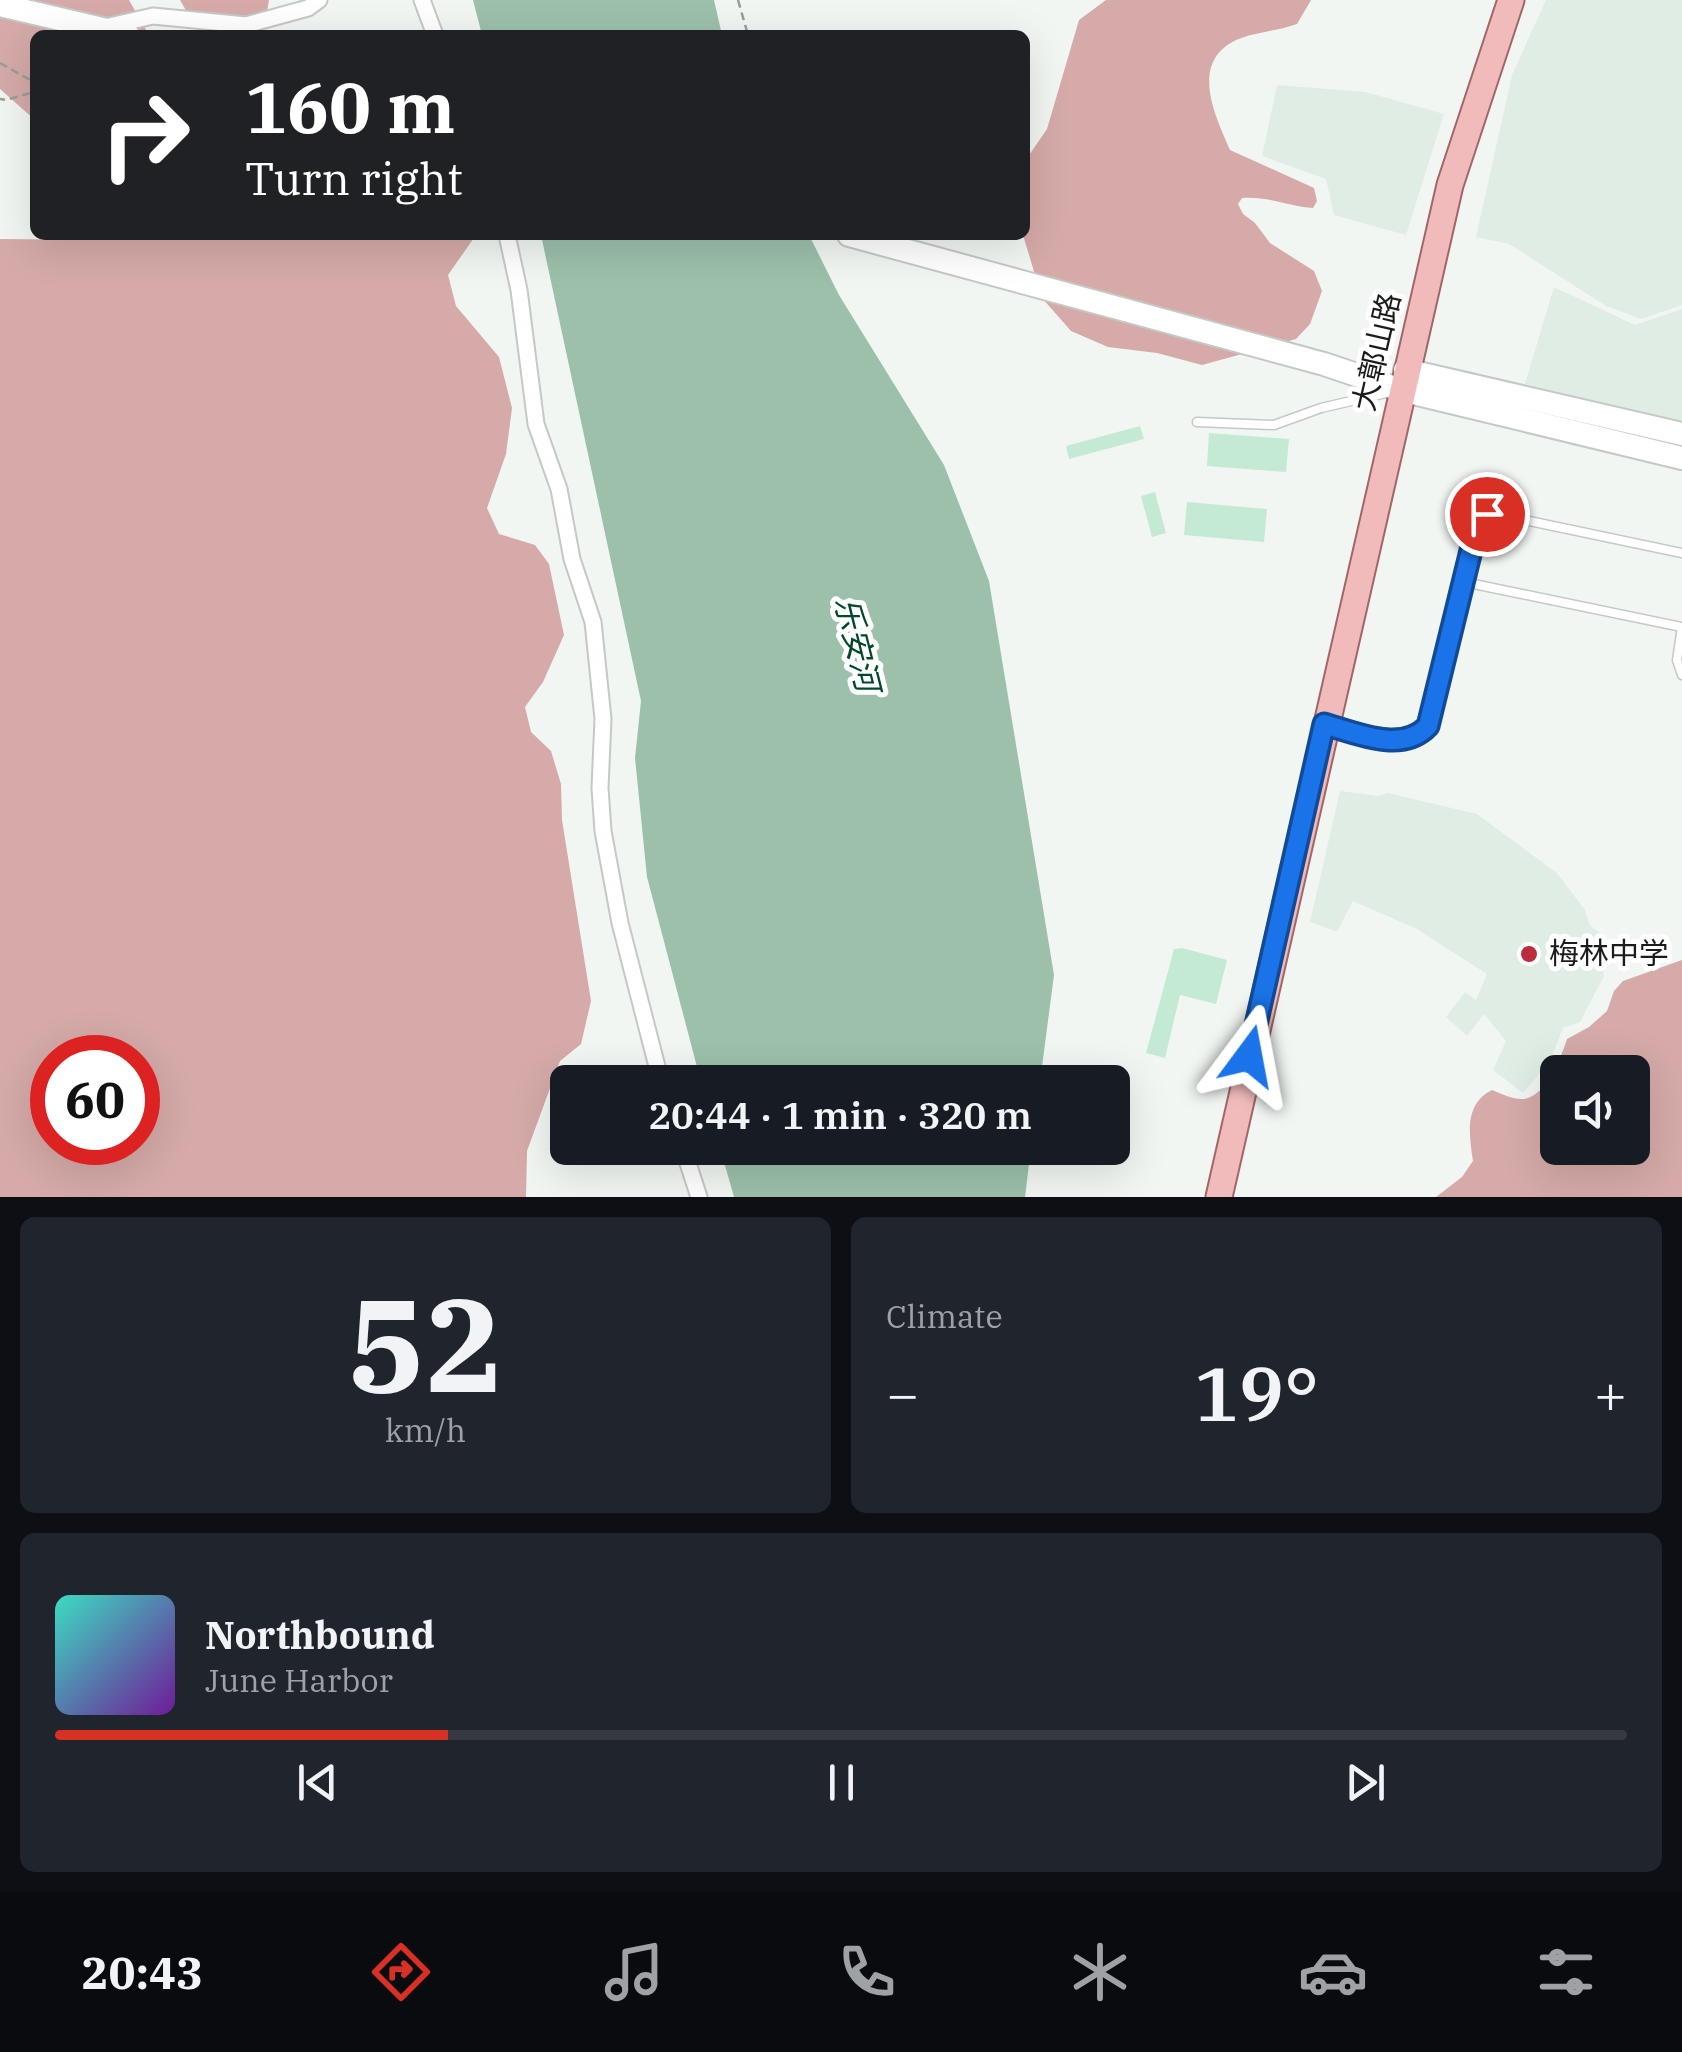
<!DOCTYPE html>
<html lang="en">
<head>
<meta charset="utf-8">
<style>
	:root { --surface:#171b24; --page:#20242c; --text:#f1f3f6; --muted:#9ea1a6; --line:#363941; --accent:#d93025 }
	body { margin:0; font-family:"IBM Plex Serif","Noto Sans SC",serif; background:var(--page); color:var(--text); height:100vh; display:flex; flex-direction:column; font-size:38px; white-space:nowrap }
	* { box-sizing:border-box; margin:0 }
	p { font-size:32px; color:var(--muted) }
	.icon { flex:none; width:55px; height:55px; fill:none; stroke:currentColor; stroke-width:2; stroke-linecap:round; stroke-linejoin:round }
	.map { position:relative; height:1197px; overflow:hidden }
	.drawer { display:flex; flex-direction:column; gap:20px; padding:20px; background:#0d0f14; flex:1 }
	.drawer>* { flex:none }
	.hud { position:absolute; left:30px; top:30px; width:1000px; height:210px; border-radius:15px; box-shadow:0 10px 40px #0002; background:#202124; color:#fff; overflow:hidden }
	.fabs { position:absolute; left:1540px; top:1055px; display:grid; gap:20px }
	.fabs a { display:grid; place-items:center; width:110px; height:110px; border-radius:15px; background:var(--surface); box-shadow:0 10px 40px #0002; font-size:50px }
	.speed { position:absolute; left:30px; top:1035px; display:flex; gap:20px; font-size:50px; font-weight:700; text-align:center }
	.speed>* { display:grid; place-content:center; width:130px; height:130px; border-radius:50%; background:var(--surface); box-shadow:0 10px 40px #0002; line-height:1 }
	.speed .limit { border:15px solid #d22; background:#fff; color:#111 }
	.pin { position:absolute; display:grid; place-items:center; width:85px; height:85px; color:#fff; margin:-42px; border:5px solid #fff; border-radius:50%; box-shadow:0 2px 10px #0007 }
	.me { position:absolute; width:110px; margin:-55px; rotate:13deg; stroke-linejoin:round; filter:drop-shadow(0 0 8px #0008) }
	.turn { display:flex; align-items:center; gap:35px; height:210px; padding:0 50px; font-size:45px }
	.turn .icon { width:130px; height:130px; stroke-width:2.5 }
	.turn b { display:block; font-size:70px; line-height:85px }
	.big { font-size:75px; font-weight:600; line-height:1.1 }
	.drawer .card { flex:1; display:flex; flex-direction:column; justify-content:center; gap:15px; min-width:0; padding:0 35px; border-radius:15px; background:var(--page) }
	.drawer .dial { align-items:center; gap:0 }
	.dial b { font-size:130px; line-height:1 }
	.song { display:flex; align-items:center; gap:30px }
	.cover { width:120px; height:120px; border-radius:15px; background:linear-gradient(135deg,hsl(170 70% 55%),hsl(280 70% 35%)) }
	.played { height:10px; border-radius:5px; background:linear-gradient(90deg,var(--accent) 25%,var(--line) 25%) }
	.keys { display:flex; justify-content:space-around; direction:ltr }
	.heat { display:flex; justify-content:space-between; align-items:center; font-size:55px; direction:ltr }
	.drawer .tiles { flex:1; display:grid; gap:20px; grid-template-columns:1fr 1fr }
	.card:last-child { grid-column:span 2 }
	.trip { position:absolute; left:550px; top:1065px; width:580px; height:100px; border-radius:15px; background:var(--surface); box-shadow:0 10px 40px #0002; font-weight:600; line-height:100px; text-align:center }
	.menu { display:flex; height:160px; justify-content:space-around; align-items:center; background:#090b0e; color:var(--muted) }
	.menu .icon { width:70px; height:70px }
	.menu .on { color:var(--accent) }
	.menu b { font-size:45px; color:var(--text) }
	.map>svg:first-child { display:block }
	.built { fill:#e0ede5 }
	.forest { fill:#d5aaa8; fill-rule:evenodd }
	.water { fill:#9cc0aa }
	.building { fill:#c5ead3 }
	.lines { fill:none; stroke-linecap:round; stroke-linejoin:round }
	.lane-casing { stroke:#c5c9c6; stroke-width:11 }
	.street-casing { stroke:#c5c9c6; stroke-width:19 }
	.secondary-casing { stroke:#c5c9c6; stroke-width:26 }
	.primary-casing { stroke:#a16665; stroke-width:29 }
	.path { stroke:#999c9a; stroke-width:2.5; stroke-dasharray:8 5; stroke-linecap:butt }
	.lane { stroke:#fff; stroke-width:8 }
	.street { stroke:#fff; stroke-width:15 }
	.secondary { stroke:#fff; stroke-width:22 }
	.primary { stroke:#f2bbbb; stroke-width:25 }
	.route-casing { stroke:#114b97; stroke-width:25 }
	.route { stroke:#1a73e8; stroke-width:18 }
	.poi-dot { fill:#bc2c3c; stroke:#fff; stroke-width:4 }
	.labels { text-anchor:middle; stroke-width:10; stroke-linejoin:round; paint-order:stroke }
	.street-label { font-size:30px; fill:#1a1c1b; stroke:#fff }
	.poi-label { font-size:30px; fill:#1a1c1b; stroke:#fff; text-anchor:start }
	.water-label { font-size:32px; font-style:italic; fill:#04472a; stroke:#fff }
</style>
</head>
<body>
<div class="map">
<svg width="1682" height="1197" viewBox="0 0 1682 1197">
	<rect width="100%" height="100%" fill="#f1f6f2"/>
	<g class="built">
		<polygon points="1546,0 1682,0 1682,305 1641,319 1606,306 1509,244 1476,237 1512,75"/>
		<polygon points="1277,85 1366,92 1444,114 1406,235 1334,215 1326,179 1262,156"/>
		<polygon points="1554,287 1635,325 1682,309 1682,427 1524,387"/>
		<polygon points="1340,791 1378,796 1388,793 1477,814 1557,873 1585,910 1590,925 1601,934 1604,976 1580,1022 1563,1028 1550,1061 1523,1093 1493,1070 1506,1041 1484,1014 1467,1036 1446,1017 1465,992 1476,1000 1487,974 1417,929 1353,901 1337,932 1310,922"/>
	</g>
	<g class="forest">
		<polygon points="0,0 129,0 149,35 35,35 35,120 0,89"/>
		<polygon points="180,0 269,0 263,35 200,35"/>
		<path d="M1106,0H1311L1297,24C1278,31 1254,32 1236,40C1189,63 1215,115 1230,150L1314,188L1317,201L1313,208C1288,206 1267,196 1242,198L1238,204L1243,214L1255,223L1270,243L1314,271L1322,291L1310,324L1296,339L1202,365L1157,353L1108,347L1071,331L1042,298L1023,235L1025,161L1047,129L1079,20Z"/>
		<path d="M130,235H476L448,275L456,306L499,357L512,408L506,454L487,508L499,534L535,545L549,564L564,635L543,682L525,707L531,732L551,751L561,784L562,820L591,1001L581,1044L560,1061L527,1151L526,1197H0V239L106,240ZM52,1058H138V1142H52Z"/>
		<path d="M1682,960V1197H1436L1462,1177L1473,1161C1469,1134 1464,1104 1492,1090C1502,1094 1514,1100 1524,1099C1546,1096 1561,1058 1567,1039L1589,1027L1607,1011L1614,991L1623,981ZM1632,1072V1148H1558V1072Z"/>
	</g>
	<g class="water">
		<polygon points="473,0 714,0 722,35 482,35"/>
		<polygon points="541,235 809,235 839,295 944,465 989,581 1054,975 1040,1082 701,1082 647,877 635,758 641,701"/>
		<polygon points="720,1148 1031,1148 1025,1197 734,1197"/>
	</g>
	<g class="building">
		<polygon points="1140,426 1144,439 1069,459 1066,446"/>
		<polygon points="1209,433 1289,439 1286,472 1207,466"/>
		<polygon points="1155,492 1166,533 1152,537 1141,496"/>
		<polygon points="1187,502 1267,509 1264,542 1184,535"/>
		<polygon points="1182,948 1227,960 1216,1004 1180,995 1165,1058 1146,1053 1174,949"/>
	</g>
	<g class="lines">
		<g class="lane-casing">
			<g id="lane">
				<polyline points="1197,422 1274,425 1321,408 1386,393"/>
				<polyline points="1464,582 1682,627 1677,660 1682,675"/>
				<path d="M1329,725C1359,734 1403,753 1428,726L1481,517L1501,515L1682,553"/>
			</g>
		</g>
		<g class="street-casing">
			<g id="street">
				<polyline points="422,0 435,35"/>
				<polyline points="105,27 153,16 246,25 308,8 319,0"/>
				<polyline points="507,235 519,290 536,424 559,489 572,559 593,622 603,719 600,788 603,831 620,923 661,1082"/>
				<polyline points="683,1148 699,1197"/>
			</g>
		</g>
		<g class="secondary-casing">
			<g id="secondary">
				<polyline points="0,5 128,35"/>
				<polyline points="849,235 1324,364 1401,390 1682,458"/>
				<polyline points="1405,370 1682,434"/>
			</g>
		</g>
		<g class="primary-casing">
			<polyline id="primary" points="1219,1197 1450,185 1511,0"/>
		</g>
		<g class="path">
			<polyline points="738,0 748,35"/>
			<polyline points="0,63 32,81 34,92 6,100 0,99"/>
		</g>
		<use href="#lane" class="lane"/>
		<use href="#street" class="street"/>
		<use href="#secondary" class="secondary"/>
		<use href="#primary" class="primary"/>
	</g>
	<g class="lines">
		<g class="route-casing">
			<path id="route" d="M1249,1056L1324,724C1356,733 1402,754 1428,726L1477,526L1481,517L1487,514"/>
		</g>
		<use href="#route" class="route"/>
	</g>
	<circle class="poi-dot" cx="1529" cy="954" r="10"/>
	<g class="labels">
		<g class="street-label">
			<text transform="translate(1377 352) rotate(-77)" y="10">大鄣山路</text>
		</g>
		<g class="poi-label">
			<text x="1549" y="964">梅林中学</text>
		</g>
		<g class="water-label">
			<text transform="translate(857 644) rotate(76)" y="11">乐安河</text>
		</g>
	</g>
</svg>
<div class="fabs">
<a><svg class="icon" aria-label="sound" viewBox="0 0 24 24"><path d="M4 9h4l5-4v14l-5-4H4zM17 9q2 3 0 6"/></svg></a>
</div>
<div class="speed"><div class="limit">60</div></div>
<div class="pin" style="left:1487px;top:514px;background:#d93025"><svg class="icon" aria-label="arrive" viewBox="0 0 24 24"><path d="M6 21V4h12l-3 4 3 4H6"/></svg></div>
<svg class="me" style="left:1249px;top:1056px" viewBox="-20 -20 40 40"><path d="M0-17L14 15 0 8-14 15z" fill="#1a73e8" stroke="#fff" stroke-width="4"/></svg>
<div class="trip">20:44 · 1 min · 320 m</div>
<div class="hud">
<div class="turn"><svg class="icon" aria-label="right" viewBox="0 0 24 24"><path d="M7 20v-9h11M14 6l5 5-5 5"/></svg><div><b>160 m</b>Turn right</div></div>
</div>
</div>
<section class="drawer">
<div class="tiles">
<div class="card dial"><b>52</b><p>km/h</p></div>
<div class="card"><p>Climate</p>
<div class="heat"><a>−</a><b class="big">19°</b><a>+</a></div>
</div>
<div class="card">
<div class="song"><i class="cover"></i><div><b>Northbound</b><p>June Harbor</p></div></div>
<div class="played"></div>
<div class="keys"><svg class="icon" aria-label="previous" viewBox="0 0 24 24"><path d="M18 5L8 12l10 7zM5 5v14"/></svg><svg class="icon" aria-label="pause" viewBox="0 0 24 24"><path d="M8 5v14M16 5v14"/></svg><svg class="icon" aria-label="next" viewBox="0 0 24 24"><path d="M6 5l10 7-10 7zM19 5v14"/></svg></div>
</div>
</div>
</section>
<nav class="menu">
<b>20:43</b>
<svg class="icon on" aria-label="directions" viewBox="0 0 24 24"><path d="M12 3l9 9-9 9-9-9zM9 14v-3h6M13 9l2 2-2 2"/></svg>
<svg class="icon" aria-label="music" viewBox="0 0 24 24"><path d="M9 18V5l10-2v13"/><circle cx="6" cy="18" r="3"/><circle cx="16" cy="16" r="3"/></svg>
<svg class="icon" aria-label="phone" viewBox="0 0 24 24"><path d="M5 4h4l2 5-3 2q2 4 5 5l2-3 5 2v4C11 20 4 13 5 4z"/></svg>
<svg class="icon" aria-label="climate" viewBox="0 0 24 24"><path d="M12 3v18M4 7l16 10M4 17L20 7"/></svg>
<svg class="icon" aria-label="car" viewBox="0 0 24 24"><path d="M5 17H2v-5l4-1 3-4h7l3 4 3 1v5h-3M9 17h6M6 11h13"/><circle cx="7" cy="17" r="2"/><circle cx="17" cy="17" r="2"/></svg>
<svg class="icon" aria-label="filters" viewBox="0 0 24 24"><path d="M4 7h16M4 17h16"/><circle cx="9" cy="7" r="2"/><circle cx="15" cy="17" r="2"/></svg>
</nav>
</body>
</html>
